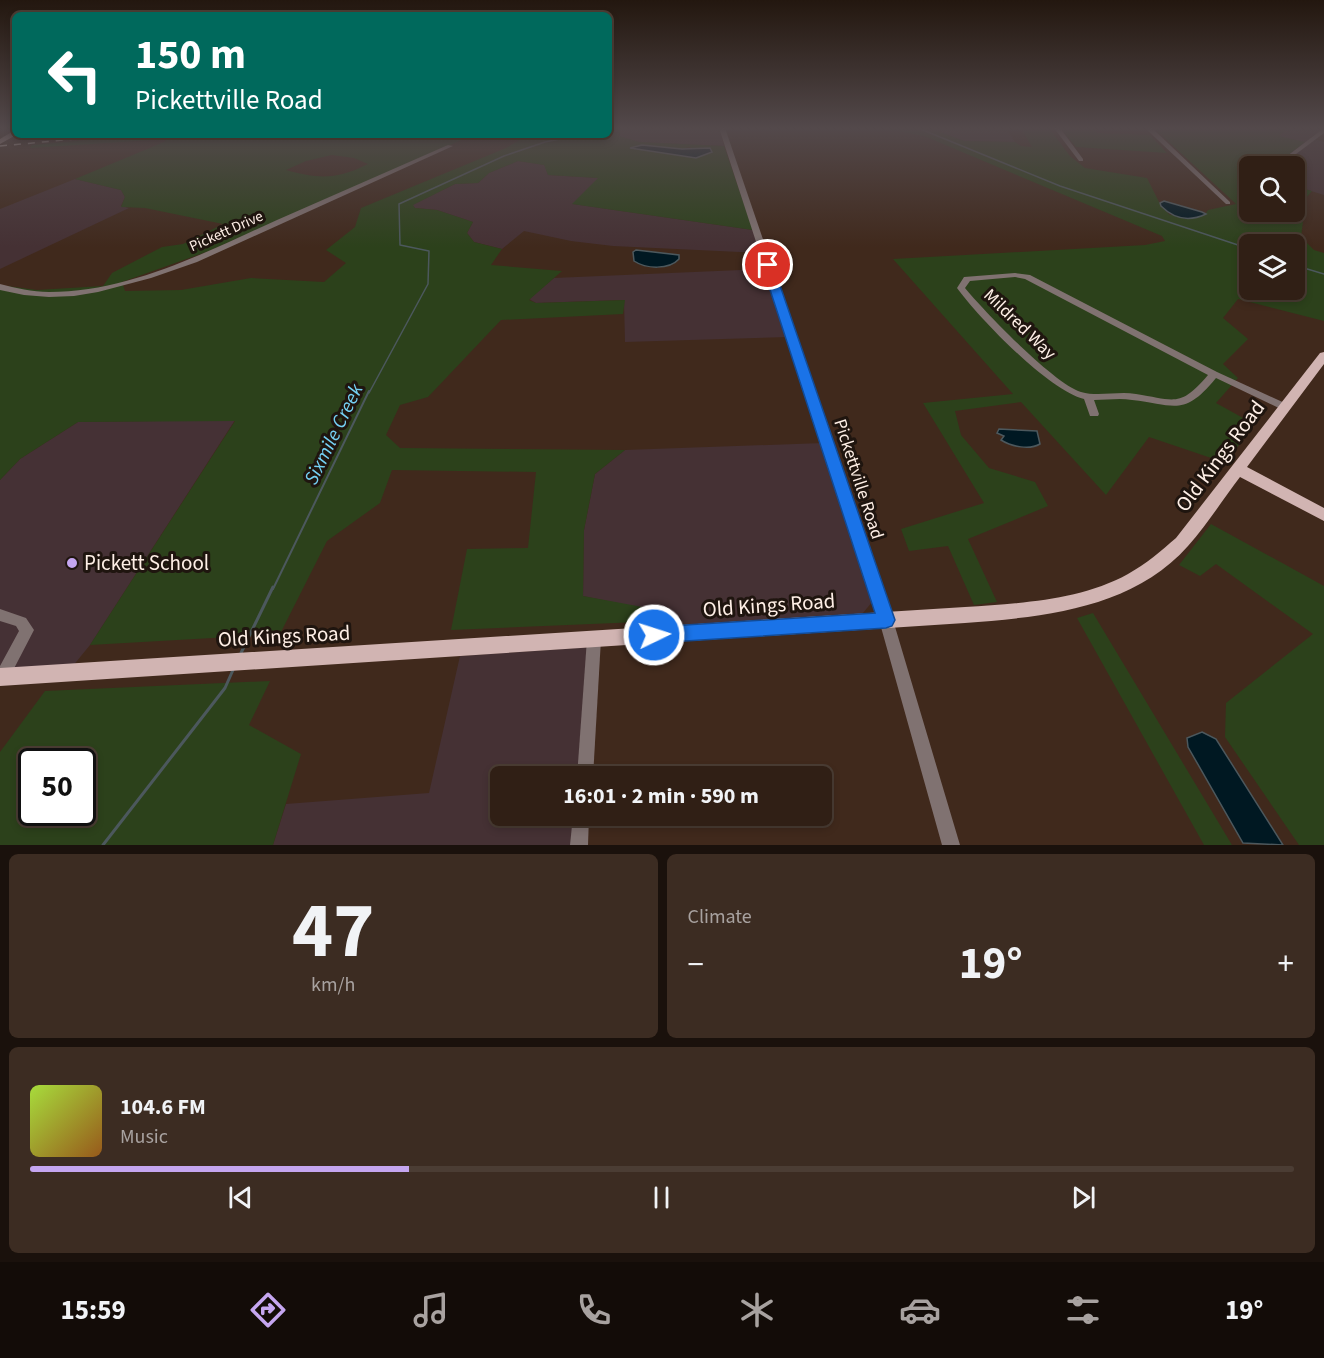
<!DOCTYPE html>
<html lang="en">
<head>
<meta charset="utf-8">
<style>
	:root { --surface:#301f15; --page:#3c2c22; --text:#f1f3f6; --muted:#a8a2a0; --line:#4b3d34; --accent:#c5a6f0 }
	body { margin:0; font-family:"Source Sans 3",sans-serif; background:var(--page); color:var(--text); height:100vh; display:flex; flex-direction:column; font-size:22px; white-space:nowrap }
	* { box-sizing:border-box; margin:0 }
	p { font-size:20px; color:var(--muted) }
	.icon { flex:none; width:33px; height:33px; fill:none; stroke:currentColor; stroke-width:2; stroke-linecap:round; stroke-linejoin:round }
	.map { position:relative; height:845px; overflow:hidden }
	.details { display:flex; flex-direction:column; gap:9px; padding:9px; background:#1a110c; flex:1 }
	.details>* { flex:none }
	.top-card { position:absolute; left:12px; top:12px; width:600px; height:126px; border-radius:9px; box-shadow:0 3px 9px #0003,0 0 0 2px var(--line); background:#00695c; color:#fff; overflow:hidden }
	.buttons { position:absolute; left:1239px; top:156px; display:grid; gap:12px }
	.buttons a { display:grid; place-items:center; width:66px; height:66px; border-radius:9px; background:var(--surface); box-shadow:0 3px 9px #0003,0 0 0 2px var(--line); font-size:30px }
	.speed { position:absolute; left:18px; top:748px; display:flex; gap:12px; font-size:30px; font-weight:700; text-align:center }
	.speed>* { display:grid; place-content:center; width:78px; height:78px; border-radius:50%; background:var(--surface); box-shadow:0 3px 9px #0003,0 0 0 2px var(--line); line-height:1 }
	.speed .limit { border:3px solid #111; border-radius:9px; background:#fff; color:#111 }
	.pin { position:absolute; display:grid; place-items:center; width:51px; height:51px; color:#fff; margin:-26px; border:3px solid #fff; border-radius:50%; box-shadow:0 2px 6px #0007 }
	.me { position:absolute; width:66px; margin:-33px; rotate:86deg; stroke-linejoin:round; filter:drop-shadow(0 0 4px #0008) }
	.turn { display:flex; align-items:center; gap:21px; height:126px; padding:0 24px; font-size:27px }
	.turn .icon { width:78px; height:78px; stroke-width:2.5 }
	.turn b { display:block; font-size:42px; line-height:51px }
	.big { font-size:45px; font-weight:700; line-height:1.1 }
	.details .tile { flex:1; display:flex; flex-direction:column; justify-content:center; gap:9px; min-width:0; padding:0 21px; border-radius:9px; background:var(--page) }
	.details .dial { align-items:center; gap:0 }
	.dial b { font-size:78px; line-height:1 }
	.song { display:flex; align-items:center; gap:18px }
	.cover { width:72px; height:72px; border-radius:9px; background:linear-gradient(135deg,hsl(80 70% 55%),hsl(30 70% 35%)) }
	.played { height:6px; border-radius:3px; background:linear-gradient(90deg,var(--accent) 30%,var(--line) 30%) }
	.keys { display:flex; justify-content:space-around; direction:ltr }
	.heat { display:flex; justify-content:space-between; align-items:center; font-size:33px; direction:ltr }
	.details .tiles { flex:1; display:grid; gap:9px; grid-template-columns:1fr 1fr }
	.tile:last-child { grid-column:span 2 }
	.trip { position:absolute; left:490px; top:766px; width:342px; height:60px; border-radius:9px; background:var(--surface); box-shadow:0 3px 9px #0003,0 0 0 2px var(--line); font-weight:700; line-height:60px; text-align:center }
	.menu { display:flex; height:96px; justify-content:space-around; align-items:center; background:#130c08; color:var(--muted) }
	.menu .icon { width:42px; height:42px }
	.menu .on { color:var(--accent) }
	.menu b { font-size:27px; color:var(--text) }
	.map>svg:first-child { display:block }
	.industrial { fill:#453134 }
	.education { fill:#453135 }
	.green { fill:#2c411b; fill-rule:evenodd }
	.water { fill:#001822; stroke:#4c585d; stroke-width:1.5 }
	.lines { fill:none; stroke-linecap:round; stroke-linejoin:round }
	.stream-far2 { stroke:#4c585d; stroke-width:1.5 }
	.stream-far1 { stroke:#4c585d; stroke-width:2 }
	.stream { stroke:#4c585d; stroke-width:3 }
	.minor { fill:#807271; fill-rule:evenodd }
	.major { fill:#d1b4b2; fill-rule:evenodd }
	.rail { stroke:#e2d1c8; stroke-width:1.5; stroke-dasharray:7 7; stroke-linecap:butt }
	.route { fill:#1a73e8; stroke:#114b97; stroke-width:1.5 }
	.poi-dot { fill:#c5a6f0; stroke:#1f150f; stroke-width:2 }
	.labels { text-anchor:middle; stroke-width:6; stroke-linejoin:round; paint-order:stroke }
	.far-street-label { font-size:15px; fill:#feefe6; stroke:#1f150f }
	.street-label { font-size:18px; fill:#feefe6; stroke:#1f150f }
	.water-label { font-size:20px; font-style:italic; fill:#75d1f4; stroke:#1f150f }
	.near-street-label { font-size:21px; fill:#feefe6; stroke:#1f150f }
	.near-poi-label { font-size:21px; fill:#feefe6; stroke:#1f150f; text-anchor:start }
</style>
</head>
<body>
<div class="map">
<svg width="1324" height="845" viewBox="0 0 1324 845">
	<rect width="100%" height="100%" fill="#40291c"/>
	<g class="industrial">
		<polygon points="622,128 719,128 724,146 639,142 619,136"/>
		<polygon points="929,128 1006,128 1015,142 964,141"/>
		<polygon points="1288,128 1320,131 1310,138 1324,142 1324,195 1295,186 1294,166 1274,166 1304,143 1279,136"/>
		<polygon points="518,161 545,165 548,175 599,178 573,204 753,230 761,253 613,246 571,241 524,231 502,249 474,242 467,233 473,222 437,210 415,208 412,205 455,184 478,183 489,173"/>
		<polygon points="75,179 121,190 125,197 121,206 129,208 0,269 0,209"/>
		<polygon points="766,269 788,337 625,342 624,300 536,303 529,299 554,278"/>
		<polygon points="823,443 870,593 872,602 863,613 853,617 639,632 639,622 647,609 583,596 584,530 595,474 625,450"/>
		<polygon points="591,647 579,777 501,777 501,816 575,816 572,845 273,845 286,804 429,793 460,656"/>
	</g>
	<polygon class="education" points="235,420 90,645 72,667 0,671 0,480 20,459 78,422"/>
	<g class="green">
		<path d="M609,128H622L619,136L639,142L724,146L753,230L572,204L598,178L548,175L544,165L518,161L489,173L478,183L455,184L413,205L415,208L437,210L473,222L467,233L474,242L502,249L491,265L562,271L529,300L536,303L625,300L623,314L501,320L428,397L400,405L386,435L400,448L625,450L595,474L584,530L583,596L648,608L639,622L451,630L467,549L528,548L536,472L392,470L380,503L327,541L280,634L90,645L235,421L78,422L20,459L0,480V290L7,286L37,290L103,286L112,273L162,247L183,244L223,224L145,208L121,207L125,197L121,190L75,179L164,142L167,139L30,148L32,145L145,135H473L209,251L122,282L125,291L181,290L251,278L324,282L346,263L326,250L355,227L361,208L506,148L529,135H609ZM642,145L683,149L690,147L696,158L630,148ZM332,155L354,158L368,164C336,180 319,179 286,170L306,161Z"/>
		<path d="M882,128H929L964,141L1015,142L1021,146L1032,147L1021,128H1049L1070,156L1085,168L1147,178L1161,206L1170,215L1204,216L1208,210L1236,204L1154,128H1288L1279,136L1305,142L1274,166H1250V212H1294L1295,186L1312,191L1306,198L1301,237L1314,250L1324,253V321L1238,299L1223,318L1248,339L1223,364L1238,378L1216,403L1254,424L1226,463L1149,437L1106,495L1021,402L955,411L961,435L989,468L1035,482L1048,506L968,539L997,602L974,605L948,546L909,551L901,529L984,503L923,403L1013,394L893,259L1145,245L1165,241L1162,236L924,136ZM1250,244H1294V290H1250Z"/>
		<polygon points="1060,128 1093,128 1097,133 1150,135 1167,153 1076,147"/>
		<polygon points="1211,524 1324,586 1324,845 1299,845 1225,737 1226,703 1313,634 1216,564 1200,576 1179,565"/>
		<polygon points="1093,613 1232,845 1204,845 1077,618"/>
		<path d="M270,681L249,725L301,754L273,845H0V752L45,691ZM32,762H82V813H32Z"/>
	</g>
	<g class="water">
		<polygon points="642,145 682,149 710,148 712,152 696,158 630,148"/>
		<path d="M1164,201L1202,212L1206,214C1189,222 1174,219 1161,206L1160,203Z"/>
		<path d="M636,250L679,255V259C669,270 646,269 634,261L633,252Z"/>
		<path d="M999,429L1037,431L1040,444C1030,450 1012,447 1001,440L1004,436L997,433Z"/>
		<polygon points="1202,732 1216,739 1283,845 1243,843 1188,747 1187,738"/>
	</g>
	<g class="lines">
		<g class="stream-far2">
			<polyline points="918,128 1060,186 1250,249"/>
			<polyline points="1294,265 1324,274"/>
			<polyline points="369,393 428,284 429,251 400,245 399,204 504,156 545,142 580,135"/>
		</g>
		<polyline class="stream-far1" points="273,589 369,391"/>
		<g class="stream">
			<polyline points="241,653 273,587"/>
			<polyline points="103,845 225,688 233,670"/>
		</g>
		<g class="minor">
			<polygon points="719,128 725,128 893,620 960,845 942,845 879,620"/>
			<polygon points="1054,128 1060,128 1083,159 1083,161 1079,161"/>
			<polygon points="1145,128 1152,128 1230,202 1230,204 1226,204"/>
			<polygon points="1324,128 1324,133 1280,166 1274,166"/>
			<path d="M448,145L453,146L197,262L151,278L98,292L74,296L49,297L24,295L0,290V284C16,288 32,292 49,292C130,292 206,252 277,220C334,195 391,170 448,145Z"/>
			<path d="M1015,273L1030,275L1217,372L1289,405L1290,407L1285,410L1281,409L1216,378C1184,417 1176,405 1132,400C1120,398 1107,400 1094,400L1099,414L1098,416H1090L1084,399C1049,391 979,318 957,288L964,277ZM1015,277L1025,279L1208,375C1180,408 1175,400 1136,394C1118,391 1098,397 1081,392C1054,384 984,311 965,288L970,281Z"/>
			<polygon points="0,609 26,618 34,630 7,682 2,684 0,683 0,666 19,631 16,626 0,621"/>
			<polygon points="594,633 599,635 601,639 593,777 577,777 587,639 589,635"/>
			<polygon points="573,816 589,816 588,845 570,845"/>
		</g>
		<g class="major">
			<polygon points="15,130 16,135 0,144 0,139"/>
			<path d="M1324,352V364L1247,467L1324,508V521L1240,477C1223,499 1207,525 1188,546C1132,609 1043,617 965,623L0,686V668L965,607C1020,603 1079,601 1128,574C1146,564 1161,551 1176,538L1320,353Z"/>
		</g>
		<polyline class="rail" points="0,146 117,135"/>
	</g>
	<linearGradient id="sky" x2="0" y2="1"><stop stop-color="#23170f"/><stop offset="0.52" stop-color="#53494b"/><stop offset="1" stop-color="#53494b" stop-opacity="0"/></linearGradient>
	<rect width="1324" height="247" fill="url(#sky)"/>
	<polygon class="route" points="764,263 773,265 895,620 892,626 886,628 654,643 647,641 645,635 647,630 654,627 875,613 762,265"/>
	<circle class="poi-dot" cx="72" cy="563" r="6"/>
	<g class="labels">
		<g class="far-street-label">
			<text transform="translate(226 231) rotate(-24)" y="5">Pickett Drive</text>
		</g>
		<g class="street-label">
			<text transform="translate(1020 324) rotate(44)" y="6">Mildred Way</text>
			<text transform="translate(859 479) rotate(72)" y="6">Pickettville Road</text>
		</g>
		<g class="water-label">
			<text transform="translate(333 434) rotate(-64)" y="7">Sixmile Creek</text>
		</g>
		<g class="near-street-label">
			<text transform="translate(1220 456) rotate(-53)" y="7">Old Kings Road</text>
			<text transform="translate(769 605) rotate(-4)" y="7">Old Kings Road</text>
			<text transform="translate(284 636) rotate(-3)" y="7">Old Kings Road</text>
		</g>
		<g class="near-poi-label">
			<text x="84" y="570">Pickett School</text>
		</g>
	</g>
</svg>
<div class="buttons">
<a><svg class="icon" aria-label="search" viewBox="0 0 24 24"><circle cx="10" cy="10" r="6"/><path d="M15 15l6 6"/></svg></a>
<a><svg class="icon" aria-label="layers" viewBox="0 0 24 24"><path d="M12 4l9 5-9 5-9-5zM3 14l9 5 9-5"/></svg></a>
</div>
<div class="speed"><div class="limit">50</div></div>
<div class="pin" style="left:768px;top:265px;background:#d93025"><svg class="icon" aria-label="arrive" viewBox="0 0 24 24"><path d="M6 21V4h12l-3 4 3 4H6"/></svg></div>
<svg class="me" style="left:654px;top:635px" viewBox="-20 -20 40 40"><circle r="17" fill="#1a73e8" stroke="#fff" stroke-width="3"/><path d="M0-11L8 9 0 5-8 9z" fill="#fff"/></svg>
<div class="trip">16:01 · 2 min · 590 m</div>
<div class="top-card">
<div class="turn"><svg class="icon" aria-label="left" viewBox="0 0 24 24"><path d="M17 20v-9H6M10 6l-5 5 5 5"/></svg><div><b>150 m</b>Pickettville Road</div></div>
</div>
</div>
<section class="details">
<div class="tiles">
<div class="tile dial"><b>47</b><p>km/h</p></div>
<div class="tile"><p>Climate</p>
<div class="heat"><a>−</a><b class="big">19°</b><a>+</a></div>
</div>
<div class="tile">
<div class="song"><i class="cover"></i><div><b>104.6 FM</b><p>Music</p></div></div>
<div class="played"></div>
<div class="keys"><svg class="icon" aria-label="previous" viewBox="0 0 24 24"><path d="M18 5L8 12l10 7zM5 5v14"/></svg><svg class="icon" aria-label="pause" viewBox="0 0 24 24"><path d="M8 5v14M16 5v14"/></svg><svg class="icon" aria-label="next" viewBox="0 0 24 24"><path d="M6 5l10 7-10 7zM19 5v14"/></svg></div>
</div>
</div>
</section>
<nav class="menu">
<b>15:59</b>
<svg class="icon on" aria-label="directions" viewBox="0 0 24 24"><path d="M12 3l9 9-9 9-9-9zM9 14v-3h6M13 9l2 2-2 2"/></svg>
<svg class="icon" aria-label="music" viewBox="0 0 24 24"><path d="M9 18V5l10-2v13"/><circle cx="6" cy="18" r="3"/><circle cx="16" cy="16" r="3"/></svg>
<svg class="icon" aria-label="phone" viewBox="0 0 24 24"><path d="M5 4h4l2 5-3 2q2 4 5 5l2-3 5 2v4C11 20 4 13 5 4z"/></svg>
<svg class="icon" aria-label="climate" viewBox="0 0 24 24"><path d="M12 3v18M4 7l16 10M4 17L20 7"/></svg>
<svg class="icon" aria-label="car" viewBox="0 0 24 24"><path d="M5 17H2v-5l4-1 3-4h7l3 4 3 1v5h-3M9 17h6M6 11h13"/><circle cx="7" cy="17" r="2"/><circle cx="17" cy="17" r="2"/></svg>
<svg class="icon" aria-label="filters" viewBox="0 0 24 24"><path d="M4 7h16M4 17h16"/><circle cx="9" cy="7" r="2"/><circle cx="15" cy="17" r="2"/></svg>
<b>19°</b>
</nav>
</body>
</html>
